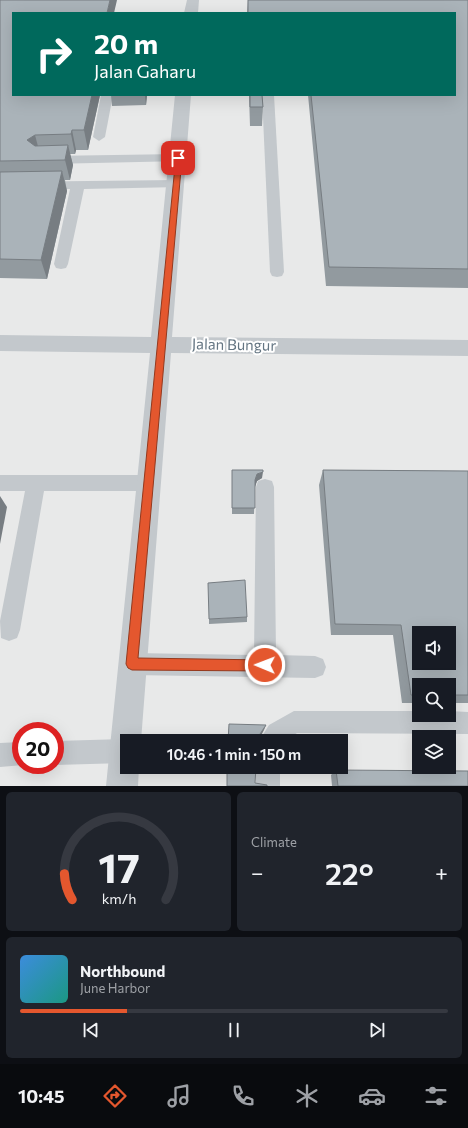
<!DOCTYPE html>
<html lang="en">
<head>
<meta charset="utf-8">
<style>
	:root { --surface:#171b24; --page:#20242c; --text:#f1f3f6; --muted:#9ea1a6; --line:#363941; --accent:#e4572e }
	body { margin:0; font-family:Commissioner,sans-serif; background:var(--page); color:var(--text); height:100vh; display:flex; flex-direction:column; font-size:15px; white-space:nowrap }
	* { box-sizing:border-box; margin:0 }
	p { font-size:13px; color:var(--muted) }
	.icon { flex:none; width:22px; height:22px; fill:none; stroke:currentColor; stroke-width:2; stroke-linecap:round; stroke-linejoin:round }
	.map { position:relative; height:786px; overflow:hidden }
	.drawer { display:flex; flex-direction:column; gap:6px; padding:6px; background:#0d0f14; flex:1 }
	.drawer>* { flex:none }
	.guide { position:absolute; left:12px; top:12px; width:444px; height:84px; border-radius:0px; box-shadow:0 4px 16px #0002; background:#00695c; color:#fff; overflow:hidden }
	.fabs { position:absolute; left:412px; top:626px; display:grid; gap:8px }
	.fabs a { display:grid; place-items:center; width:44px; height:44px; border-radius:0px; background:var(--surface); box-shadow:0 4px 16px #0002; font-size:20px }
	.speed { position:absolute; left:12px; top:722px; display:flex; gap:8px; font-size:20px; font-weight:700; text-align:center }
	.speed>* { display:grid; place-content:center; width:52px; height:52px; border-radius:50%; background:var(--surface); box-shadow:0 4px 16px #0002; line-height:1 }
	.speed .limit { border:6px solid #d22; background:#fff; color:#111 }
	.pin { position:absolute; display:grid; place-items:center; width:34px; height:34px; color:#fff; margin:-17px; border-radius:8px; box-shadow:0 2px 6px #0006 }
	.me { position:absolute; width:44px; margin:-22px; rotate:271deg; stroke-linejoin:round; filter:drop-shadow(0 0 3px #0008) }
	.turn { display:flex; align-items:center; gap:14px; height:84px; padding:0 16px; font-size:18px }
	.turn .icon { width:52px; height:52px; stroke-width:2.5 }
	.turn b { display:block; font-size:28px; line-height:34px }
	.big { font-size:30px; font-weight:600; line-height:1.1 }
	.drawer .tile { flex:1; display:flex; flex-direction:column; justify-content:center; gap:6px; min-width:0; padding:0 14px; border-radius:6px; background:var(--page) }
	.drawer .dial { align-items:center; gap:0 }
	.dial svg { height:104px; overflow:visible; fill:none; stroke:var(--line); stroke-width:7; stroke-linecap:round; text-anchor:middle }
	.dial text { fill:var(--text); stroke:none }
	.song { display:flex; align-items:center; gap:12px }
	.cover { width:48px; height:48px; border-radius:6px; background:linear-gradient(135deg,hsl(210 70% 55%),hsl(170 70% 35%)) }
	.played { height:4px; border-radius:2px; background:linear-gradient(90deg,var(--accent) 25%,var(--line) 25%) }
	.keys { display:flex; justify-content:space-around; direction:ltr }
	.heat { display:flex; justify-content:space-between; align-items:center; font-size:22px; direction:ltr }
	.drawer .tiles { flex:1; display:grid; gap:6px; grid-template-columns:1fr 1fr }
	.tile:last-child { grid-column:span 2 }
	.trip { position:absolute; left:120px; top:734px; width:228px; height:40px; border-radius:0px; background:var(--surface); box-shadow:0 4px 16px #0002; font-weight:600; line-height:40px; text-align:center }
	.tabs { display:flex; height:64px; justify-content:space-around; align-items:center; background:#090b0e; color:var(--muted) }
	.tabs .icon { width:28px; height:28px }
	.tabs .current { color:var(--accent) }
	.tabs b { font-size:18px; color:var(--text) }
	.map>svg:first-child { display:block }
	.built { fill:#e8e9e9; fill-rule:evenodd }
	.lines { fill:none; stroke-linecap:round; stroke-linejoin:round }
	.lane { fill:#c3c8cc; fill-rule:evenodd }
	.street { fill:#c3c8cc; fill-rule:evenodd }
	.wall { fill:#929a9f }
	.shaded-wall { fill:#777d82 }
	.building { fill:#aab3b9; stroke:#777d82; fill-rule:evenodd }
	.route { fill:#e4572e; stroke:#94391e }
	.labels { text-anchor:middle; stroke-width:4; stroke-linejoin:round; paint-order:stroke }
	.street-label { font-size:15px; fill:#657683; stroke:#fff }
</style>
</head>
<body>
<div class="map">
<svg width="468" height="786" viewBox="0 0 468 786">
	<rect width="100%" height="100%" fill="#fafaf8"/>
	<path class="built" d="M0,0H468V786H0ZM13,13H455V95H13ZM419,633H449V663H419ZM419,685H449V715H419ZM21,731H55V765H21ZM419,737H449V767H419ZM127,741H341V767H127Z"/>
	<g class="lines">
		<g class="lane">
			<polygon points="101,95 113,95 105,137 99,141 93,137"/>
			<polygon points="262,95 274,95 284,272 282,276 277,277 272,276 270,272"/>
			<polygon points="179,154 185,158 184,161 49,164 43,160 49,156"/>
			<polygon points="176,180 181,181 183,184 181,187 84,189 68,264 66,268 61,269 56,268 54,264 70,189 0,190 0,182"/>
			<polygon points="0,475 148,475 155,477 157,483 155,489 148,491 44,491 20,630 17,638 9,641 1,638 0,621 25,491 0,491"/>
			<polygon points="265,479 272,481 274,487 276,655 315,656 323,659 326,667 323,675 315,678 132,675 124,672 121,664 124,656 132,653 254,655 256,487 258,481"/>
			<polygon points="294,711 419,711 419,715 449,715 449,711 468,712 468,734 297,733 285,741 259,741 269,725"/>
			<polygon points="125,739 129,741 127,741 127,762 125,763 55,765 55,741"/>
			<polygon points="21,742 21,765 23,765 0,767 0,743"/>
			<rect x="256" y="767" width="24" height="19"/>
		</g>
		<g class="street">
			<polygon points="187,0 199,0 198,13 184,13"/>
			<polygon points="175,95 191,95 172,337 468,340 468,356 171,353 141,741 127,741 127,767 139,767 138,786 106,786 150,353 0,351 0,335 151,337"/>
		</g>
	</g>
	<g class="wall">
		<polygon points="0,0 100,95 88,150 76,150 75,154 70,154 73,165 70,180 65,180 67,191 47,279 0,278"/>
		<polygon points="248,0 468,0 468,288 326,286 308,95 455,95 455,13 247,13"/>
		<polygon points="111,95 147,95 146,105 112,106"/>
		<polygon points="249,95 262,95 263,107 262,126 250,126"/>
		<polygon points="232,470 262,478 257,481 255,486 254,514 232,514"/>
		<polygon points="323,470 468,471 468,703 449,703 449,685 419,685 419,703 402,703 393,635 331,635 319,485"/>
		<polygon points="247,617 247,622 209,624 209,619"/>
		<polygon points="336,770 468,786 332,786 331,775"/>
	</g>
	<g class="shaded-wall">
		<polygon points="110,0 117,0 114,13 107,13"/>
		<polygon points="92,95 100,95 88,150 84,130"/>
		<polygon points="145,95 147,95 146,105"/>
		<polygon points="72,130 76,150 75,154 71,134"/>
		<polygon points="35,135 40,154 27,140"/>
		<polygon points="68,145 73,165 70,180 65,160"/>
		<polygon points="62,171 67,191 47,279 41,260"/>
		<polygon points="263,472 262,478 257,481 255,487 255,480 257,474"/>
		<polygon points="0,496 7,507 0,544"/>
		<polygon points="266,725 264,730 258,741 258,737"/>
	</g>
	<g class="building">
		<polygon points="0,0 110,0 107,13 13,13 13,95 92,95 84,130 72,130 71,134 35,135 27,140 35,146 68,145 65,160 0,161"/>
		<polygon points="248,0 468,0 468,269 329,267 311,95 455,95 455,13 248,13"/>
		<polygon points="250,95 262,95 263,107 250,107"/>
		<polygon points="62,171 41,260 0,259 0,172"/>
		<polygon points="232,470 263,470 263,472 257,474 255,480 255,508 232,508"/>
		<path d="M323,470L468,471V695H449V685H419V695H411L401,625L335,624ZM419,633H449V663H419Z"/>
		<polygon points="245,580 247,617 209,619 208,583"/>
		<polygon points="229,724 266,725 258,737 266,738 266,741 228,741"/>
		<polygon points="227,767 256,767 255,783 267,785 267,786 227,786"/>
		<polygon points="336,770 468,771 468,786 338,786"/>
	</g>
	<polygon class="route" points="176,156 182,158 138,658 265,660 269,661 271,665 269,670 265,671 132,670 128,668 126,664"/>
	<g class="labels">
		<g class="street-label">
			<text transform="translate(234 345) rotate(1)" y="5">Jalan Bungur</text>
		</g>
	</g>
</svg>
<div class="fabs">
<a><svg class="icon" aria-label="sound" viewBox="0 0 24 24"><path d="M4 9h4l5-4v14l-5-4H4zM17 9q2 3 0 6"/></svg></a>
<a><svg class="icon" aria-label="search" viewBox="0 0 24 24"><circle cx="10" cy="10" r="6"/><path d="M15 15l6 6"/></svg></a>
<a><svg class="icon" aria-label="layers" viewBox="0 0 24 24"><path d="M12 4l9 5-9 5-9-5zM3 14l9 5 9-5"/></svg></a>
</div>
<div class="speed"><div class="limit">20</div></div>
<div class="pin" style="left:178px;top:158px;background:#d93025"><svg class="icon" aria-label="arrive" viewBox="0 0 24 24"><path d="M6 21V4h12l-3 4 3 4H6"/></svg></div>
<svg class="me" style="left:265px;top:665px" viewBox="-20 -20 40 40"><circle r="17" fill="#e4572e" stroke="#fff" stroke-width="3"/><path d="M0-11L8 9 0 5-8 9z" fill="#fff"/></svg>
<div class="trip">10:46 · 1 min · 150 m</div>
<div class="guide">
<div class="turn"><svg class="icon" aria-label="right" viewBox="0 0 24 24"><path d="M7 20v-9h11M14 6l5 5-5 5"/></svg><div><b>20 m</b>Jalan Gaharu</div></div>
</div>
</div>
<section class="drawer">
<div class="tiles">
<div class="tile dial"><svg viewBox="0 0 100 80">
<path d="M14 69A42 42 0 1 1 86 69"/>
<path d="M14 69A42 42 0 0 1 8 49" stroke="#e4572e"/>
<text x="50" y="56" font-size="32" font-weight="700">17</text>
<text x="50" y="72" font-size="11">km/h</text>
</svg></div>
<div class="tile"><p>Climate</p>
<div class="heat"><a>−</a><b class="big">22°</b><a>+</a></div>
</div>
<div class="tile">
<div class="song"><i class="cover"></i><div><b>Northbound</b><p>June Harbor</p></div></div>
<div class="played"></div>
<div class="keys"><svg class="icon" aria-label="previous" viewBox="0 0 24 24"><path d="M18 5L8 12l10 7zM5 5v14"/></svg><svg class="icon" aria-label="pause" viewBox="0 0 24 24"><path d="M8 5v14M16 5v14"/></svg><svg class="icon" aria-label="next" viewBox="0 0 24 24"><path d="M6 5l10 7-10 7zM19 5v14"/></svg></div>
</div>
</div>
</section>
<nav class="tabs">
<b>10:45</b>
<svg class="icon current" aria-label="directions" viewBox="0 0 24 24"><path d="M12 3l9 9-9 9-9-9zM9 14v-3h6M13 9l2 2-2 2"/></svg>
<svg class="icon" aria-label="music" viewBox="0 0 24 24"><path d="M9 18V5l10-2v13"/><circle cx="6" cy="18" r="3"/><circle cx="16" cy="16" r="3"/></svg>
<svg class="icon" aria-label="phone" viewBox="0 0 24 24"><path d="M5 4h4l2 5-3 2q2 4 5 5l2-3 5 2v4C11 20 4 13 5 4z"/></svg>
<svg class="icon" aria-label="climate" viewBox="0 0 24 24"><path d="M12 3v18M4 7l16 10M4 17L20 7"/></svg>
<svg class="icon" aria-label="car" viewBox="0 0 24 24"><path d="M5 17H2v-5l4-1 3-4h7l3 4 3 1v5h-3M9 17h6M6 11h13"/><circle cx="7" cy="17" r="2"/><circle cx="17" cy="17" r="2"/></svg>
<svg class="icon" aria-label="filters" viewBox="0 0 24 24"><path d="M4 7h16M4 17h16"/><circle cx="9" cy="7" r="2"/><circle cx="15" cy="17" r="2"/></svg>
</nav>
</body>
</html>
